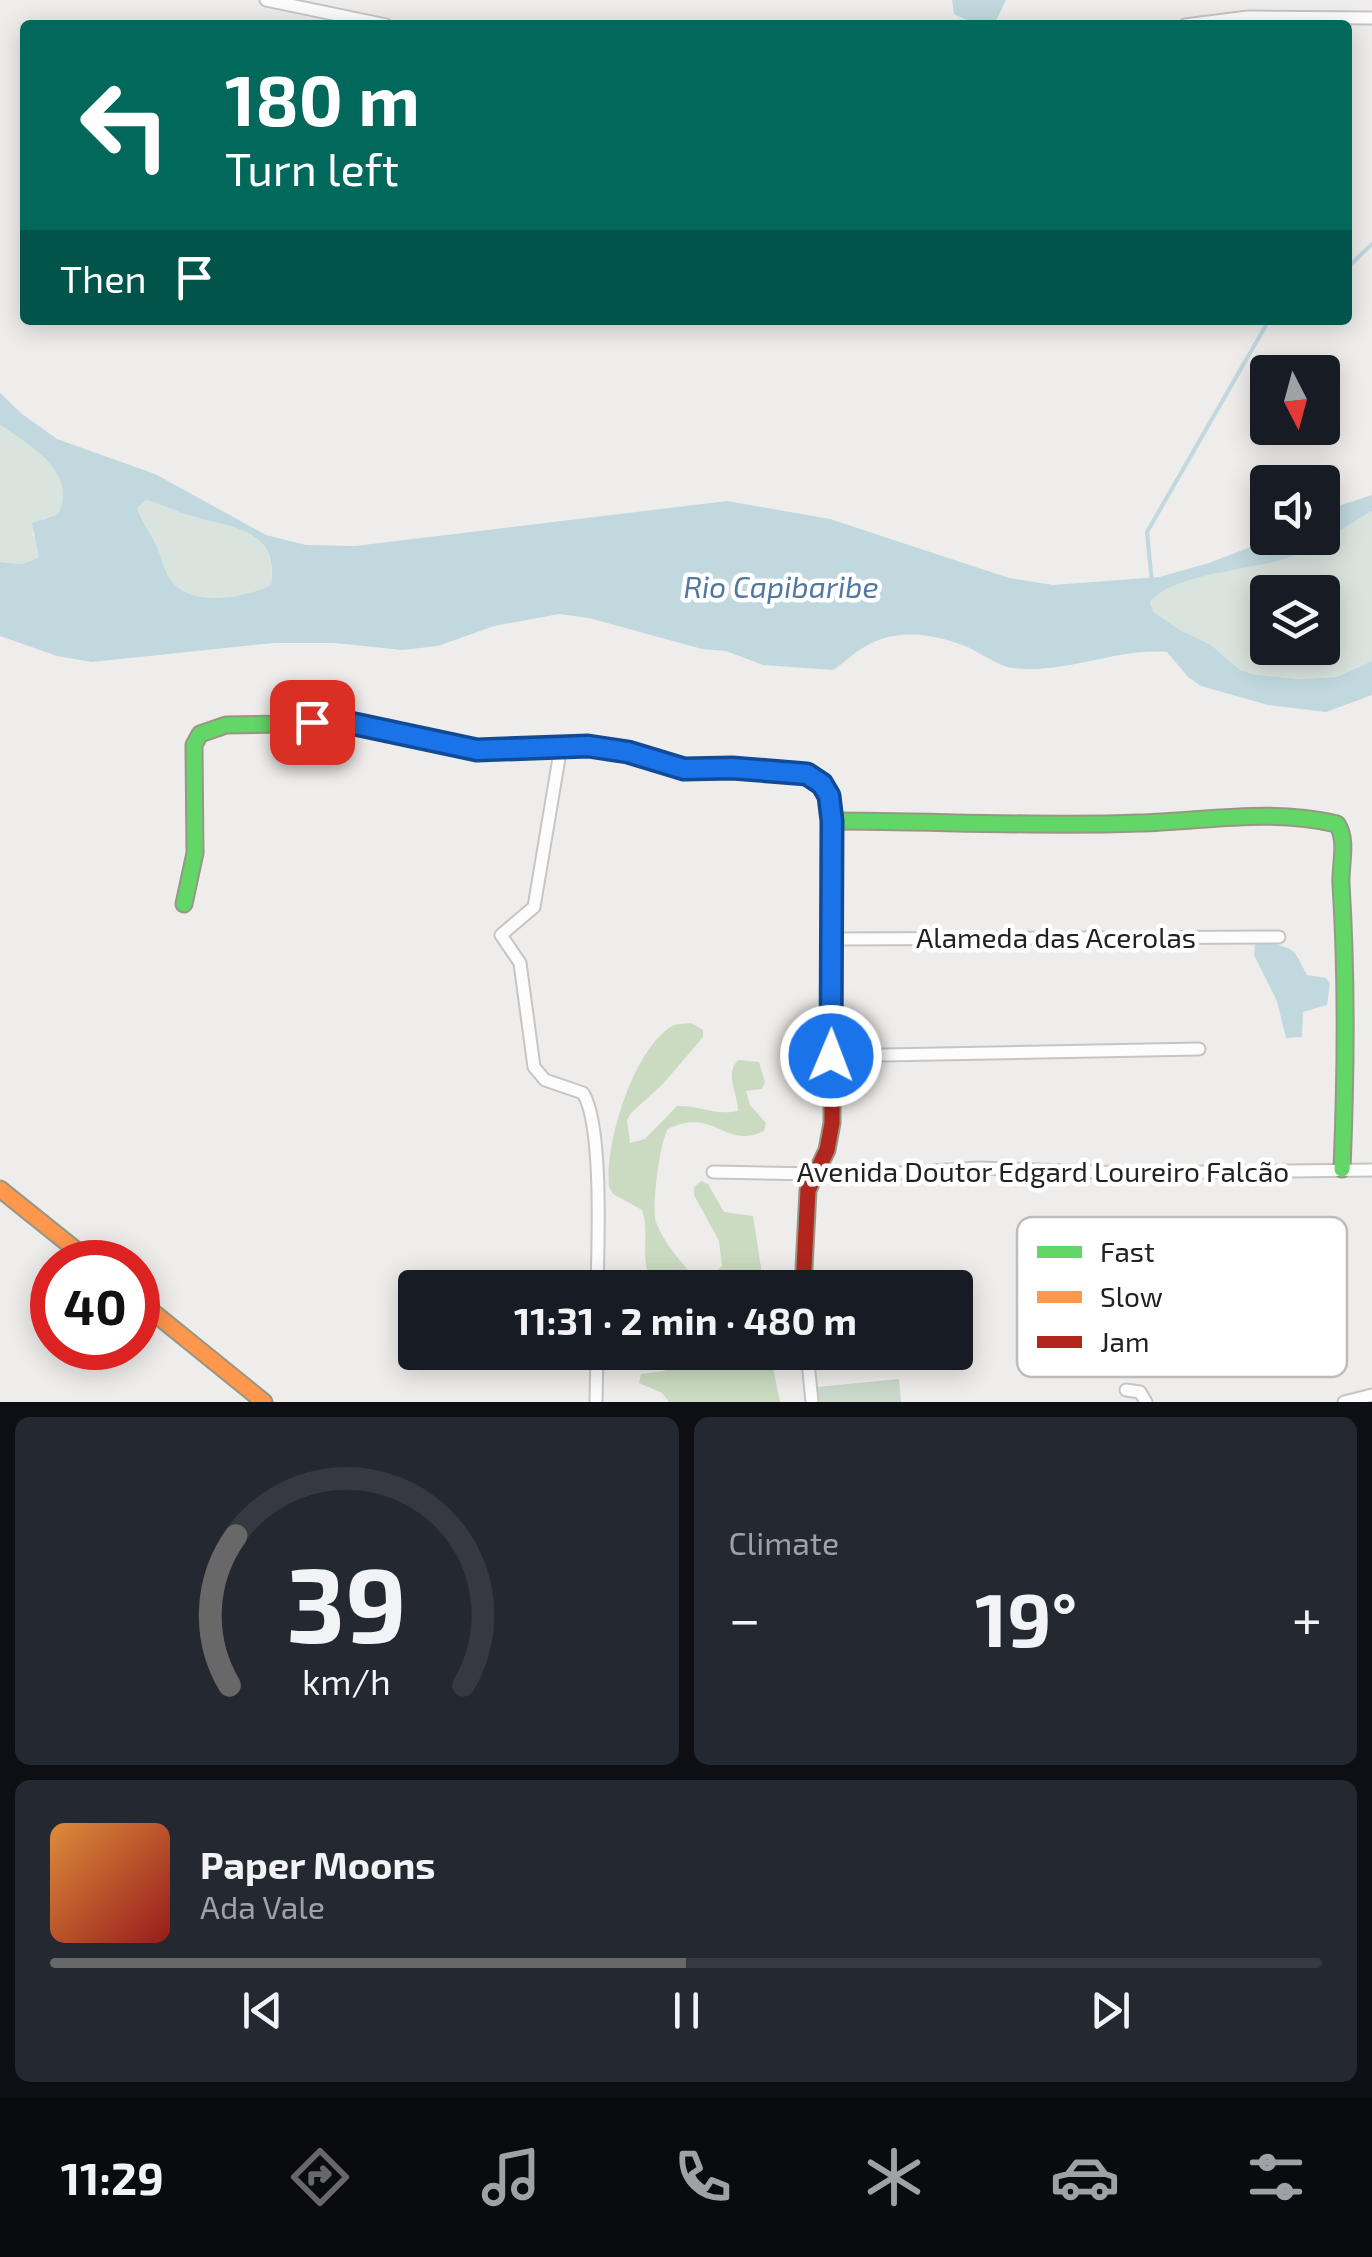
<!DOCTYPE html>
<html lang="en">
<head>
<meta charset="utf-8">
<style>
	:root { --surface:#171b24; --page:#242831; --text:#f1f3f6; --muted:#9ea1a6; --line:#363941; --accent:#696868 }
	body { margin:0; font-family:"Exo 2",sans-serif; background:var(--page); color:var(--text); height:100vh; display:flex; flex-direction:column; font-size:38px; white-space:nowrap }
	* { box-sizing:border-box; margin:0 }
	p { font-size:32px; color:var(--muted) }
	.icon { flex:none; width:55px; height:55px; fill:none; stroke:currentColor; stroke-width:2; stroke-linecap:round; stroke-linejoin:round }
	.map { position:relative; height:1402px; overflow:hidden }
	.details { display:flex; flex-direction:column; gap:15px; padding:15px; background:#0d0f14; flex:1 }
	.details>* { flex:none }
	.guide { position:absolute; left:20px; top:20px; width:1332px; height:305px; border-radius:10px; box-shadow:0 5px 25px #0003; background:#00695c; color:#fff; overflow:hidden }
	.needle { width:65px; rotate:174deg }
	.tools { position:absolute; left:1250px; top:355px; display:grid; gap:20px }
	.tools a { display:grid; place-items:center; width:90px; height:90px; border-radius:10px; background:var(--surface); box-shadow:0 5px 25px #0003; font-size:50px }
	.speed { position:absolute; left:30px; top:1240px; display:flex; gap:20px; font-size:50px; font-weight:700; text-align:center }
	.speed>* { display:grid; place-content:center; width:130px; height:130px; border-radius:50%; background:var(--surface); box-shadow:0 5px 25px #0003; line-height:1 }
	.speed .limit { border:15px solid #d22; background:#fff; color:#111 }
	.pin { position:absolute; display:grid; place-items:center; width:85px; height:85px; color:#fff; margin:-42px; border-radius:20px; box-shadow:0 5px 15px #0006 }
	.me { position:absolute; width:110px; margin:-55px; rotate:1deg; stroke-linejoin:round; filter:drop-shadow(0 0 8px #0008) }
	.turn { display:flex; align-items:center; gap:35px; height:210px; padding:0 40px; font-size:45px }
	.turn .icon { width:130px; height:130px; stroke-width:2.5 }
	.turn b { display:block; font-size:70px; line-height:85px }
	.then { display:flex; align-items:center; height:95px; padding:0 40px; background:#0003; gap:20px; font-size:38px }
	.big { font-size:75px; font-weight:700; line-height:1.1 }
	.details .tile { flex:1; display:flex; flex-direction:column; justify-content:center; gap:15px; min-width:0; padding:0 35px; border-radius:15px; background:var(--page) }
	.details .dial { align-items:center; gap:0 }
	.dial svg { height:260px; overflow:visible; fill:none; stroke:var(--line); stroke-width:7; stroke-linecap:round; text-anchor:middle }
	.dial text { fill:var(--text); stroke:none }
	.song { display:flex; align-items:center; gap:30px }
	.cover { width:120px; height:120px; border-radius:15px; background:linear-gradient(135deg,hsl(30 70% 55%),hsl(0 70% 35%)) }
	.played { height:10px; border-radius:5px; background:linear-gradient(90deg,var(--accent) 50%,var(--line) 50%) }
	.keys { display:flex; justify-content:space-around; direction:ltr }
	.heat { display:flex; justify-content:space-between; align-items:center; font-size:55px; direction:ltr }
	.details .tiles { flex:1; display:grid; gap:15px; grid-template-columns:1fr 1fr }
	.tile:last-child { grid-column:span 2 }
	.trip { position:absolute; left:398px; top:1270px; width:575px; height:100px; border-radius:10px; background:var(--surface); box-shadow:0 5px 25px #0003; font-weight:700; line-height:100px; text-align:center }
	.menu { display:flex; height:160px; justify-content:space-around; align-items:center; background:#090b0e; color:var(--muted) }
	.menu .icon { width:70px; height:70px }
	.menu .on { color:var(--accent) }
	.menu b { font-size:45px; color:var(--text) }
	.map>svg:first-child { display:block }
	.forest { fill:#cbdbc2 }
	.wetland { fill:#d9e4de; fill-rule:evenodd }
	.cemetery { fill:#cad9cb }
	.water { fill:#c1d8df; fill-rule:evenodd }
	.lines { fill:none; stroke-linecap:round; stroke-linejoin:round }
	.stream { stroke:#c1d8df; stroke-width:4 }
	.street-casing { stroke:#c6c5c4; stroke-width:15 }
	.fast-casing { stroke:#969884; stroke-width:19 }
	.slow-casing { stroke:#969884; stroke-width:19 }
	.jam-casing { stroke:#969884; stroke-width:19 }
	.street { stroke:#fdfcfc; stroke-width:11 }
	.fast { stroke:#63d668; stroke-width:15 }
	.slow { stroke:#ff974d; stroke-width:15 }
	.jam { stroke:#b3261e; stroke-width:15 }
	.route-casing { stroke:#114b97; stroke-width:25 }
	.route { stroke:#1a73e8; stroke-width:18 }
	.labels { text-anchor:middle; stroke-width:9; stroke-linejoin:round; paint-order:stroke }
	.street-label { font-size:28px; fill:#212121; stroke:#fff }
	.water-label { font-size:30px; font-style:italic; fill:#5178a2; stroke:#fff }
	.key { fill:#fff; stroke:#bcbcbc; stroke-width:2.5 }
	.key-label { font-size:28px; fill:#212121 }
</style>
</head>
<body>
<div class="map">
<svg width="1372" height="1402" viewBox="0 0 1372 1402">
	<rect width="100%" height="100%" fill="#efedeb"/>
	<g class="forest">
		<path d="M691,1023L703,1030V1037L663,1084L631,1113L627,1120L630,1143L645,1139L677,1106C700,1105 715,1116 738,1111C738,1093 724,1075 738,1060L759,1062L765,1082L762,1089L746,1091L750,1105L766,1123L764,1131C725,1150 714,1106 668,1129C660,1140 651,1210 656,1222C662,1239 676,1255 687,1269L693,1274L716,1271L722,1266L719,1241L694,1195V1187L701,1181L708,1184L724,1212L753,1216L764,1287L655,1285C637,1265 651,1234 642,1210L613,1194L609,1187C605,1143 632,1054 669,1028C675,1023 683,1024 691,1023Z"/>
		<polygon points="668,1353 770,1353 780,1402 669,1402 662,1393 639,1383 641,1374 664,1371 677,1364 675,1356"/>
	</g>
	<g class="wetland">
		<path d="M0,425C30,444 79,473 58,514L43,518L32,534L39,544V557L24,564L0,562Z"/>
		<path d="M146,500C161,504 176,512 192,516C233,528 279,529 271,585C244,598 191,610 170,579C163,568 161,554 155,543C149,531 142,520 137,508Z"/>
		<path d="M1372,511V661L1338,677L1301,679L1256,675L1240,670L1211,645L1180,630L1152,612L1150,602C1172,573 1249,570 1282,560C1314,550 1344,527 1372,511ZM1268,592H1322V648H1268Z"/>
	</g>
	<polygon class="cemetery" points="899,1379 901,1402 819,1402 817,1387"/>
	<g class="water">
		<polygon points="952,0 1006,0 994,25 977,25 954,14"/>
		<path d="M0,393L22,414L57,439L155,474L266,535L306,545L355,546L727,501L830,519L1009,578L1053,585L1159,577L1209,563L1273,538H1322L1323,511L1372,495V511C1344,527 1314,550 1282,560C1249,570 1172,574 1150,602L1153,612L1180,630L1211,645L1240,670L1256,675L1301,679L1337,677L1372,661V695L1326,712L1268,705L1201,686L1188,677L1167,652C1115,648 1065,675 1012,668C999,666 982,654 970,648C933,633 893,626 858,651C849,657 843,664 833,670L763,665L726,651L702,649L589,618L559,614L494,626L438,646L402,650L335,643H273L92,662L57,656L0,636V562L23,564L39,557L32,523L58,514C79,473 29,444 0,425ZM146,500C162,504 176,512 192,516C232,528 280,529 271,585C244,598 191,609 170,579C163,568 161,554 155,543C149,531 142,521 137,508Z"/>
		<path d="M1267,942C1298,950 1293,949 1307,975L1326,978L1330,983L1327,1005L1303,1012L1302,1037L1286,1038L1277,1001L1254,955L1255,945Z"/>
	</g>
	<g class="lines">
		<g class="stream">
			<polyline points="1348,267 1372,244"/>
			<polyline points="1152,583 1147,532 1269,320"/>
		</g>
		<g class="street-casing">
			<g id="street">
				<polyline points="266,0 386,25"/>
				<polyline points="1185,25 1248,17 1372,18"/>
				<path d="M561,746L534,907L501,935L520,963L534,1067L545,1080L583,1093C603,1125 598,1245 597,1288"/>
				<polyline points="833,939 1279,937"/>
				<polyline points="831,1056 1199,1049"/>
				<polyline points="713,1172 870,1175 978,1168 1126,1173 1372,1170"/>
				<polyline points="807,1352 812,1402"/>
				<polyline points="1126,1390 1140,1392 1146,1402"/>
				<polyline points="596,1402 597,1352"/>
				<polyline points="1344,1402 1372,1395"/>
			</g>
		</g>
		<g class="fast-casing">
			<g id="fast">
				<path d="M832,821C934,821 1037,827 1139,823C1206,821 1271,808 1337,824C1348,841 1340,864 1341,884C1347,979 1346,1073 1342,1169"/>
				<polyline points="184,904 195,853 194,745 200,734 226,725 350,723 477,750 588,746 628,752 684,769 732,768 807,774 816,780"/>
			</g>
		</g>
		<g class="slow-casing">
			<g id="slow">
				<polyline points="0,1189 91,1262"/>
				<polyline points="138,1300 264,1402"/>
			</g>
		</g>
		<g class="jam-casing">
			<polyline id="jam" points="803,1288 808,1190 827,1150 832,1123 832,821 829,797 816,780"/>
		</g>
		<use href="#street" class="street"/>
		<use href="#fast" class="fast"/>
		<use href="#slow" class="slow"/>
		<use href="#jam" class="jam"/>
	</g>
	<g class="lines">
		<g class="route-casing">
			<polyline id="route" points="312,722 350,723 477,750 588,746 628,752 684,769 732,768 807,774 822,784 829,796 832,821 831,1056"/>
		</g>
		<use href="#route" class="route"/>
	</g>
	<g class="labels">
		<g class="street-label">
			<text x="1056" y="948">Alameda das Acerolas</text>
			<text x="1043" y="1182">Avenida Doutor Edgard Loureiro Falcão</text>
		</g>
		<g class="water-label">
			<text x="781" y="598">Rio Capibaribe</text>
		</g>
	</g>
	<rect x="1017" y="1217" width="330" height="160" rx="15" class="key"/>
	<rect x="1037" y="1246" width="45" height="12" fill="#63d668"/>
	<rect x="1037" y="1291" width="45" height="12" fill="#ff974d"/>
	<rect x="1037" y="1336" width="45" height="12" fill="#b3261e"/>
	<g class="key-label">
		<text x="1100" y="1262">Fast</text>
		<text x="1100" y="1307">Slow</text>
		<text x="1100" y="1352">Jam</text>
	</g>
</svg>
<div class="tools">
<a><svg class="needle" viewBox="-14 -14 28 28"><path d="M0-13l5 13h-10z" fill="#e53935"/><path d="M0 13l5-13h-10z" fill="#9ea1a6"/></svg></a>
<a><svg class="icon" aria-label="sound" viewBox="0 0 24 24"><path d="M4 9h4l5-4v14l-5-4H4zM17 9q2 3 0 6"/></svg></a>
<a><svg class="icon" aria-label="layers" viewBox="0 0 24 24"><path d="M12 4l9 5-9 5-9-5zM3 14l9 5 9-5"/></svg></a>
</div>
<div class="speed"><div class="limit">40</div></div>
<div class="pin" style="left:312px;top:722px;background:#d93025"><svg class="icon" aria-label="arrive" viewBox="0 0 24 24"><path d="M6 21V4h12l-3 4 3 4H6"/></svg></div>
<svg class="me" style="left:831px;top:1056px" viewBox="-20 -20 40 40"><circle r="17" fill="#1a73e8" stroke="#fff" stroke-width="3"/><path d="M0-11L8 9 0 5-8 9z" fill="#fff"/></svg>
<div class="trip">11:31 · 2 min · 480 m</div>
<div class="guide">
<div class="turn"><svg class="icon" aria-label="left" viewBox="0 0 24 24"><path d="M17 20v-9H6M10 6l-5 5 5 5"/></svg><div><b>180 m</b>Turn left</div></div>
<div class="then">Then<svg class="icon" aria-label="arrive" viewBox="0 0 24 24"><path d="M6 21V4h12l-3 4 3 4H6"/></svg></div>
</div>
</div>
<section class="details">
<div class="tiles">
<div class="tile dial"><svg viewBox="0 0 100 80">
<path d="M14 69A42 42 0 1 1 86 69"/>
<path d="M14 69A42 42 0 0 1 16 23" stroke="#696868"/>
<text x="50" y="56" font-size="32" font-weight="700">39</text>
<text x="50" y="72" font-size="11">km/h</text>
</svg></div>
<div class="tile"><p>Climate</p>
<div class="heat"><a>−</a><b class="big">19°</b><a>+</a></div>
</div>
<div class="tile">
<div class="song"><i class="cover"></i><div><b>Paper Moons</b><p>Ada Vale</p></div></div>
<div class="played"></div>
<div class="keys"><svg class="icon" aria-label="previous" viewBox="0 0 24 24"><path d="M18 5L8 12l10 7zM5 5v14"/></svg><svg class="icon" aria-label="pause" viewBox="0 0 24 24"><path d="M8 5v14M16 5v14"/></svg><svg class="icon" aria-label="next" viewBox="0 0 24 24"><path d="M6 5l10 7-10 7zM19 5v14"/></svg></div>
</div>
</div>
</section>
<nav class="menu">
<b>11:29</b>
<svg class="icon on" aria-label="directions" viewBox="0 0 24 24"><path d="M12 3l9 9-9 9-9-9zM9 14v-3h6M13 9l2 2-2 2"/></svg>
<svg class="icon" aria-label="music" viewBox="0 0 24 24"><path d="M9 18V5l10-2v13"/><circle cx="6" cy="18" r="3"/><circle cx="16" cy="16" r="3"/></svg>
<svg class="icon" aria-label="phone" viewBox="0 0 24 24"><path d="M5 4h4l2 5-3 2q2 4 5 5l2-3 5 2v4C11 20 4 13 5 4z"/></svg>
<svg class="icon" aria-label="climate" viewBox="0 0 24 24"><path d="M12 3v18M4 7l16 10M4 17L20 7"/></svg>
<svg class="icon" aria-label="car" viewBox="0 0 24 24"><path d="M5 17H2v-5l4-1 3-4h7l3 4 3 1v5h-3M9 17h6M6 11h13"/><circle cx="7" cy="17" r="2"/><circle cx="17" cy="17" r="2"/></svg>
<svg class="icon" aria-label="filters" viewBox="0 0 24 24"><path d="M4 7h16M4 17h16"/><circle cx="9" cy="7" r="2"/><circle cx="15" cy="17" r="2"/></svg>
</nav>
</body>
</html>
